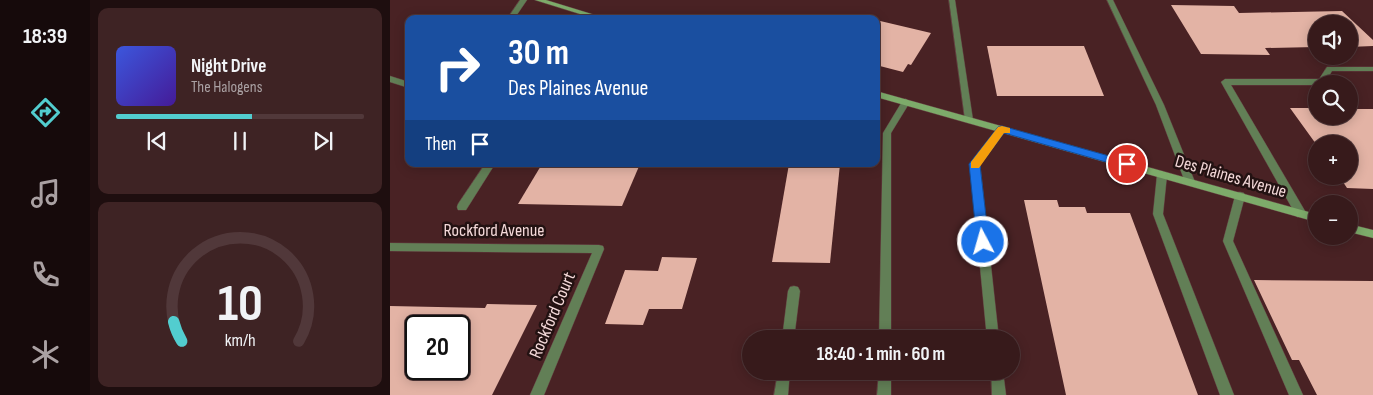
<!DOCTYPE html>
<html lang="en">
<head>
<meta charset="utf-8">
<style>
	:root { --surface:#371a1b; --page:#3e2324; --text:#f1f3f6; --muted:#aaa1a3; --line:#51383a; --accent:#52cdcf }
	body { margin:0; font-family:"Sofia Sans Condensed",sans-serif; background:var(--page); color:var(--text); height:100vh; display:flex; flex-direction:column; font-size:19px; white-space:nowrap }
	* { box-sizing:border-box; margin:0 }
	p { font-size:16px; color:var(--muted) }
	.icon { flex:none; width:28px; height:28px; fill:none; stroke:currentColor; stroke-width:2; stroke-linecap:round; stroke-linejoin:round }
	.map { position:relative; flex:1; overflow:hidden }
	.sheet { display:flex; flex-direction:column; gap:8px; padding:8px; background:#1e0e0f; width:300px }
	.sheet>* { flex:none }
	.guide { position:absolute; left:15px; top:15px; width:475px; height:152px; border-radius:10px; box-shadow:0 2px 12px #0003,0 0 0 1px var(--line); background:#1a4fa0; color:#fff; overflow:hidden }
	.controls { position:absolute; left:918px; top:15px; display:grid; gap:10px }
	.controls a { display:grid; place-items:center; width:50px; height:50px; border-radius:50%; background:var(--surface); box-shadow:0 2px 12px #0003,0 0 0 1px var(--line); font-size:25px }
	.speed { position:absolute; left:15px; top:315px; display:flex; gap:10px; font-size:25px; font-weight:700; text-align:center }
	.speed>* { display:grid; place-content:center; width:65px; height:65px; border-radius:50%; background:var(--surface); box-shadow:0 2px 12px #0003,0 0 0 1px var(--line); line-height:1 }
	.speed .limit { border:2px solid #111; border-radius:8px; background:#fff; color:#111 }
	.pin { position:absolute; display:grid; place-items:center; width:42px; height:42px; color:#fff; margin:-21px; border:2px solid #fff; border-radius:50%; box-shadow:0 1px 5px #0007 }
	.me { position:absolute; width:55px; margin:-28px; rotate:354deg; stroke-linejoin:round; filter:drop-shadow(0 0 4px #0008) }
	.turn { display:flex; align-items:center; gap:18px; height:105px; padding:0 20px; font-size:22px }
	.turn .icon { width:65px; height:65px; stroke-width:2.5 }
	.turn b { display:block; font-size:35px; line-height:42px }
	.then { display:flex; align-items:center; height:48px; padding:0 20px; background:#0003; gap:10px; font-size:19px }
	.sheet .widget { flex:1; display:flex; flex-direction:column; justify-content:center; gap:8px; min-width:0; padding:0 18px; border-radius:10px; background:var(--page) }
	.sheet .dial { align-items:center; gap:0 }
	.dial svg { height:130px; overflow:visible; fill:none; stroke:var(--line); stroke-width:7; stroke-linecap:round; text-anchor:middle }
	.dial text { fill:var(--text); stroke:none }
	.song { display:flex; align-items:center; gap:15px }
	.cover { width:60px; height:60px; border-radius:8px; background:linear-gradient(135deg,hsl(230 70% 55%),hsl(260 70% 35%)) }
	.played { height:5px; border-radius:2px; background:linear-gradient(90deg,var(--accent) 55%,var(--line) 55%) }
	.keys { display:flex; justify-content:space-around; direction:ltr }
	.trip { position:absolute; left:352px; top:330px; width:278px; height:50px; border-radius:25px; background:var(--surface); box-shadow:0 2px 12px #0003,0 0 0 1px var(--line); font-weight:700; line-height:50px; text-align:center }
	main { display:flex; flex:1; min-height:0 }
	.tabs { display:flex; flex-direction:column; width:90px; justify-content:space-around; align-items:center; background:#160a0b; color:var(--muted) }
	.tabs .icon { width:35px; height:35px }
	.tabs .active { color:var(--accent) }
	.tabs b { font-size:22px; color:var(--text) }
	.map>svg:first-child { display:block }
	.building { fill:#e3b3a5; fill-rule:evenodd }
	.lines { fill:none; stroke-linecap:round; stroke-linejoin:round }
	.lane-casing { stroke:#643f41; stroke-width:1 }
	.street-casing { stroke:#643f41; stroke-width:1 }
	.secondary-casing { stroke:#643f41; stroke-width:1 }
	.lane { fill:#627f56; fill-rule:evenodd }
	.street { fill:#627f56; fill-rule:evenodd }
	.secondary { fill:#7dab6a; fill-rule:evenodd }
	.route { fill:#1a73e8; stroke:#114b97 }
	.slow { fill:#f59e0b }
	.labels { text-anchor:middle; stroke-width:5; stroke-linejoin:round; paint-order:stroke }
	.street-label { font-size:18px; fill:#f4d9d9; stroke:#231212 }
</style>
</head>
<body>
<main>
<nav class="tabs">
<b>18:39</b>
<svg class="icon active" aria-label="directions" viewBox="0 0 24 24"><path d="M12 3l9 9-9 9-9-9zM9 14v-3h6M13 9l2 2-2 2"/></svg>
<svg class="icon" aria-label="music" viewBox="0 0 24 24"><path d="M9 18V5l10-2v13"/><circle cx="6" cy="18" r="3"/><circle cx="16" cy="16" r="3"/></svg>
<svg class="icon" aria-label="phone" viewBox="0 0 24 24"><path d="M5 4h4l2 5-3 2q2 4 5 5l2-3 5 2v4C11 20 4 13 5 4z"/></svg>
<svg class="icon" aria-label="climate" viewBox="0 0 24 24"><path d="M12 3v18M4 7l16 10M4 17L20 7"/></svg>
</nav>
<section class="sheet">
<div class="widget">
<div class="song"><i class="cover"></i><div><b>Night Drive</b><p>The Halogens</p></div></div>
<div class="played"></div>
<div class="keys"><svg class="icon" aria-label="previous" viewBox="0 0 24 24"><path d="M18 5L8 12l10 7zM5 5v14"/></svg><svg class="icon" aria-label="pause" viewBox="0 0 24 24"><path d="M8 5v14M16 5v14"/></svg><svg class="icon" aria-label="next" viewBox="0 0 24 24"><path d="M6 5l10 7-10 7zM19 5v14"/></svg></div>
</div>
<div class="widget dial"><svg viewBox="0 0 100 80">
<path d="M14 69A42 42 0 1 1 86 69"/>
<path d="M14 69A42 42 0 0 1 9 57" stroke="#52cdcf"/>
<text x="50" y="56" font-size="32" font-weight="700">10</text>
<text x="50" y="72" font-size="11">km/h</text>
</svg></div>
</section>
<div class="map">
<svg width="983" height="395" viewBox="0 0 983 395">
	<rect width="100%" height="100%" fill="#492224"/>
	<g class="building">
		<polygon points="781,5 844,6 849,13 952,11 983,40 983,46 959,47 959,24 926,24 926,47 875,48 880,55 811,54"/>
		<polygon points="486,20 541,33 521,65 518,64 513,72 486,65"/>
		<polygon points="597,46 694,46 714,96 607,96"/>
		<polygon points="900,108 926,108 926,116 959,116 959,109 983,109 983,189 957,188 949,176 959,176 959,144 926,144"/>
		<polygon points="152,164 250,164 232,206 128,204"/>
		<polygon points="399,164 450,164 440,263 382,262"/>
		<polygon points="634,200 667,200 669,207 695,207 697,213 740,213 808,395 676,395"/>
		<polygon points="272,257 307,258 292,309 259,309 253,325 215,324 235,270 268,271"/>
		<polygon points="864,280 983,281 983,395 927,395 909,360 902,360"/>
		<path d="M97,304L147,305L102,395H0V306L95,308ZM26,326H69V369H26Z"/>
	</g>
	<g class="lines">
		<g class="lane-casing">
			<g id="lane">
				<polygon points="130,0 137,0 124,19 117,19"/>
				<polygon points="717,0 723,0 774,105 805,182 803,185 800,186 795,182 766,105"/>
				<polygon points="937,67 983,67 983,71 942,71 934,84 926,85 841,85 915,211 916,214 915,217 907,217 831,82 835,79 929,79"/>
				<polygon points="0,76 19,82 19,88 0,82"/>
				<polygon points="516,99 520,102 501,133 501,339 489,339 493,133 513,100"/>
				<polygon points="612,126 616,129 590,165 609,339 597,339 580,164 609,127"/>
				<polygon points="95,164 105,164 76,210 68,210 67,207 68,204"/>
				<polygon points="772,171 777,175 773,214 844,395 830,395 763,214 767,175"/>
				<polygon points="850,192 854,193 855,196 843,241 913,395 899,395 833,241 845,196 846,193"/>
				<polygon points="404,286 408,287 410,291 404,339 392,339 398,291 400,287"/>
				<polygon points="388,371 400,371 398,395 384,395"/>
				<polygon points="489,371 501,371 501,395 487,395"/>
				<polygon points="601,371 613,371 616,395 602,395"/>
			</g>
		</g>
		<g class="street-casing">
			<g id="street">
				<polygon points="559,0 565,0 583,120 579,123 575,120"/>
				<polygon points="0,243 209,245 213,246 214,249 154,395 140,395 202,253 0,251"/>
			</g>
		</g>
		<g class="secondary-casing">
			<g id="secondary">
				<polygon points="145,0 156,0 218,19 206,19"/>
				<polygon points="486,91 926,214 926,222 486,97"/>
				<polygon points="959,224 983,230 983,238 959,232"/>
			</g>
		</g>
		<use href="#lane" class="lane"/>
		<use href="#street" class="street"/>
		<use href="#secondary" class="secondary"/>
	</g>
	<polygon class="route" points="612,126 737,161 742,164 737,168 614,133 590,165 599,242 593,247 587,242 579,164 608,127"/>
	<polygon class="slow" points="612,126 620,128 620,133 614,133 589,168 581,168 581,162 608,127"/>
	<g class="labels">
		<g class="street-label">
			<text transform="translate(841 176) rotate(16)" y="6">Des Plaines Avenue</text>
			<text x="104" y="236">Rockford Avenue</text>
			<text transform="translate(162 315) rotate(-67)" y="6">Rockford Court</text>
		</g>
	</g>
</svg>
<div class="controls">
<a><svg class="icon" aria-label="sound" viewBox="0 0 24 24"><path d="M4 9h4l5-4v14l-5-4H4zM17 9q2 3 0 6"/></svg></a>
<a><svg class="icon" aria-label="search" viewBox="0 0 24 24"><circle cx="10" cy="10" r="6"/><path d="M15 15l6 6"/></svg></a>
<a>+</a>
<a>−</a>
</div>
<div class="speed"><div class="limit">20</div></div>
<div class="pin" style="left:737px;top:164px;background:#d93025"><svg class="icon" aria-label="arrive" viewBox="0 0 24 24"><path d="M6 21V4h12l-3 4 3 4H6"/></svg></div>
<svg class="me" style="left:593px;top:242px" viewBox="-20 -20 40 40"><circle r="17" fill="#1a73e8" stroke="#fff" stroke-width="3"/><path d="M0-11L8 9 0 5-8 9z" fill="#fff"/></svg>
<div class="trip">18:40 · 1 min · 60 m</div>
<div class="guide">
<div class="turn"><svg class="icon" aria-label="right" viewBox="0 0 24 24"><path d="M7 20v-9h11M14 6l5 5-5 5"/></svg><div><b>30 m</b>Des Plaines Avenue</div></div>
<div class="then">Then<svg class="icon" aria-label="arrive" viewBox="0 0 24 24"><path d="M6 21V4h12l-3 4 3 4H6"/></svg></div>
</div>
</div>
</main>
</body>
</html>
